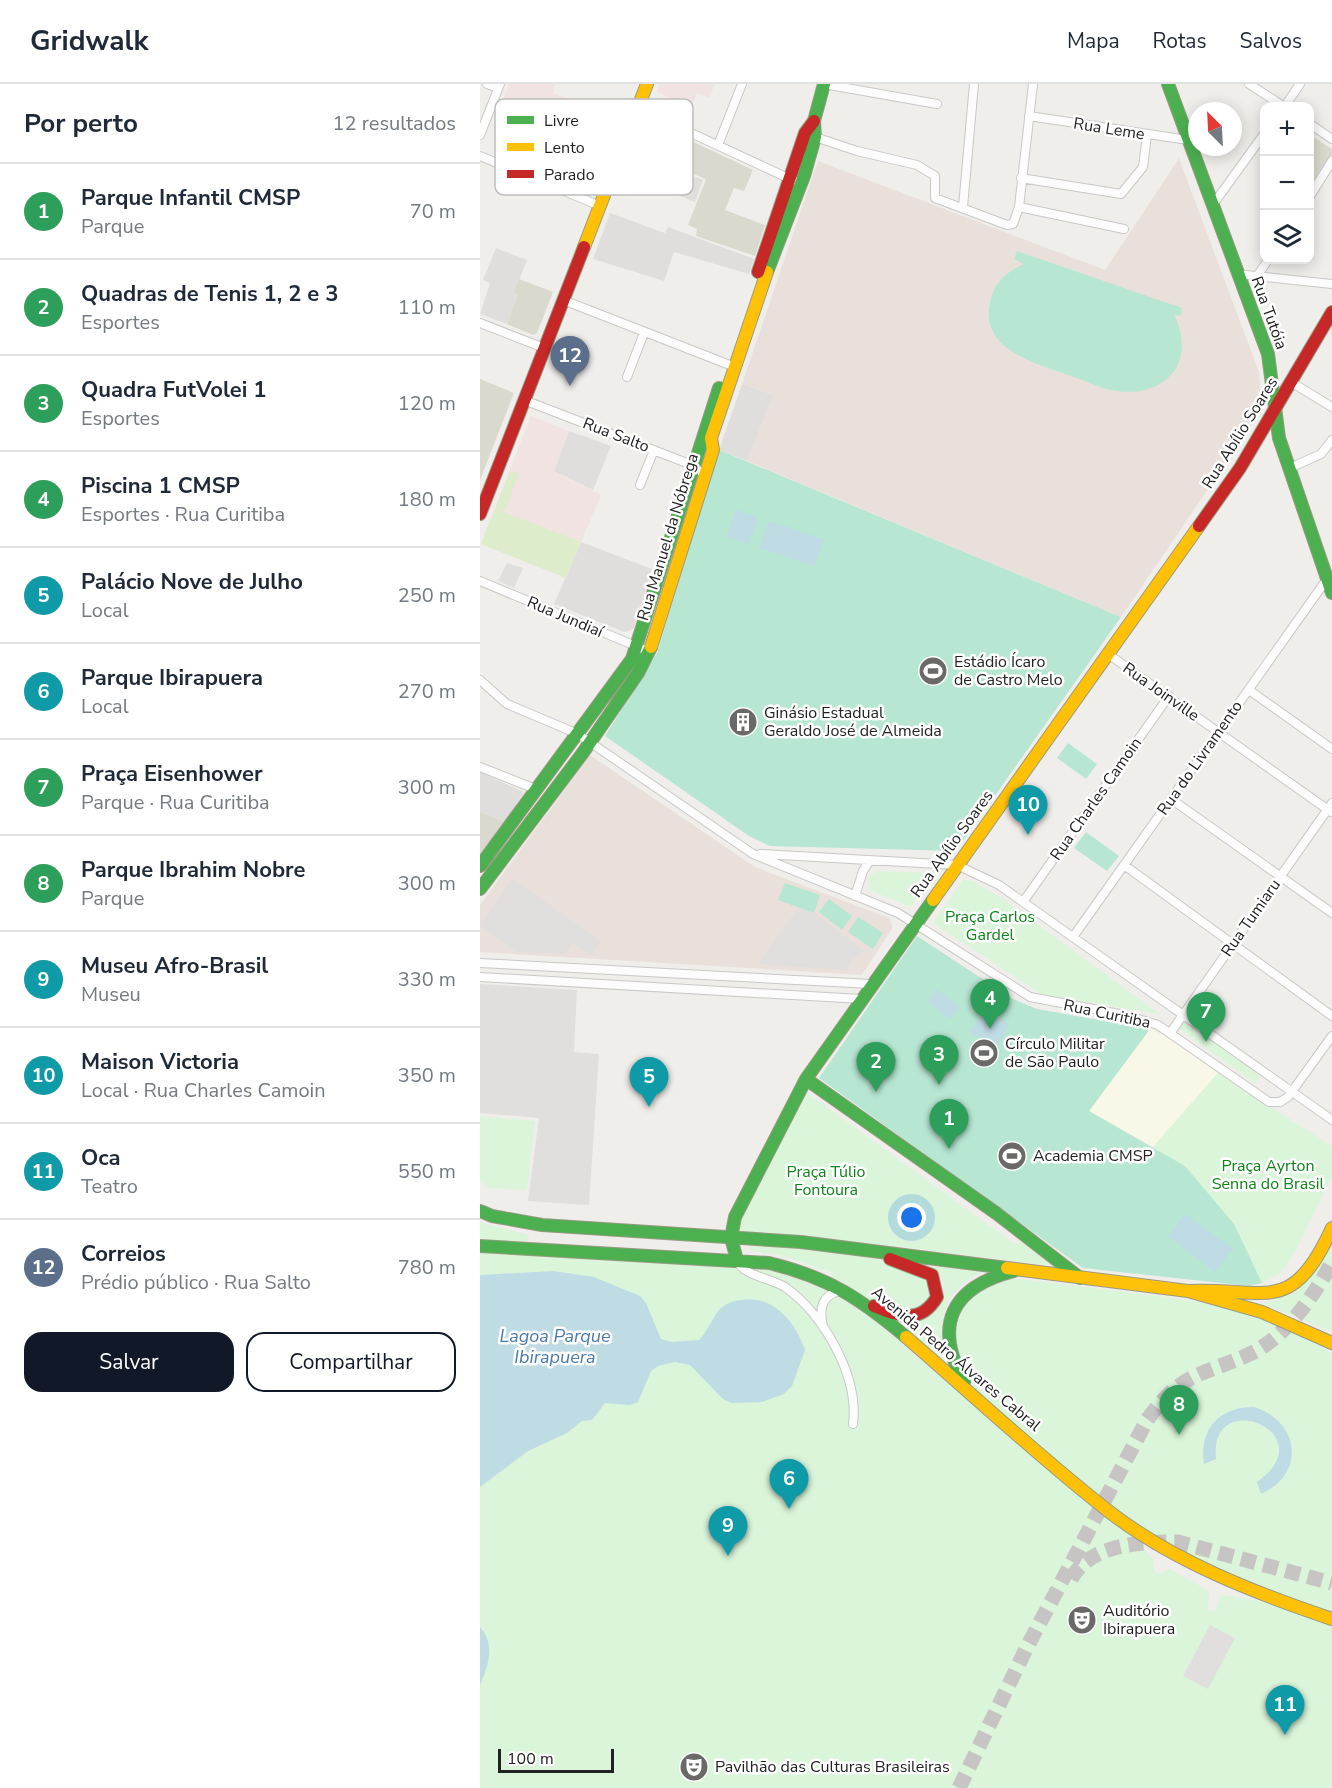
<!DOCTYPE html>
<html lang="pt">
<meta charset="utf-8">
<style>
:root{--surface:#fff;--page:#f6f6f7;--text:#1f2937;--muted:#747a83;--line:#e0e1e3;--accent:#111827}
body{margin:0;font-family:"Nunito Sans",sans-serif;background:var(--page);color:var(--text)}
.controls{position:absolute;right:18px;top:18px;display:grid;overflow:hidden;border-radius:12px;box-shadow:0 3px 15px #0003}
.controls button{width:54px;height:54px;display:grid;place-items:center;padding:0;border:0;border-bottom:2px solid var(--line);background:var(--surface);color:var(--text);font:30px sans-serif}
.compass{position:absolute;left:708px;top:18px;width:54px;height:54px;border-radius:50%;background:var(--surface);box-shadow:0 3px 15px #0003;rotate:336deg}
.scale{position:absolute;left:18px;bottom:15px;width:116px;box-sizing:border-box;padding-left:6px;border:3px solid #222;border-top:0;font-size:16px;line-height:21px;white-space:nowrap;color:#222;-webkit-text-stroke:4px #fff;paint-order:stroke}
.you{position:absolute;left:432px;top:1134px;width:21px;height:21px;margin:-15px;border:4px solid #fff;border-radius:50%;background:#1a73e8;box-shadow:0 0 0 9px #1a73e833}
.badge{display:grid;place-items:center;width:39px;height:39px;border-radius:50%;background:var(--accent);color:#fff;font-size:20px;font-weight:700}
.pin{position:absolute;translate:-50% -50px;filter:drop-shadow(0 2px 3px #0008)}
.pin::after{content:'';position:absolute;top:32px;width:21px;height:18px;background:inherit;clip-path:polygon(0 0,100% 0,50% 100%)}
.list{margin:0;padding:0;list-style:none}
h2{display:flex;justify-content:space-between;align-items:center;height:78px;margin:0;padding:0 24px;font-size:26px}
h2 small{font-size:20px;font-weight:400;color:var(--muted)}
.list li{display:grid;grid-template-columns:39px 1fr auto;gap:18px;align-items:center;box-sizing:border-box;height:96px;padding:0 24px;border-top:2px solid var(--line)}
.list b{display:block;font-size:22px;white-space:nowrap}
.list p{margin:0;font-size:20px;white-space:nowrap;color:var(--muted)}
.list em{font-size:20px;font-style:normal;color:var(--muted)}
.actions{display:flex;gap:12px;padding:18px 24px}
.actions a{flex:1;padding:14px 0;border:2px solid var(--accent);border-radius:18px;text-align:center;font-size:21px;color:var(--accent)}
.actions .main{background:var(--accent);color:#fff}
.icon{flex:none;width:33px;height:33px;fill:none;stroke:currentColor;stroke-width:2;stroke-linecap:round;stroke-linejoin:round}
.map{position:relative;flex:none;width:852px;height:1704px;overflow:hidden}
header{display:flex;align-items:center;gap:36px;box-sizing:border-box;height:84px;padding:0 30px;background:var(--surface);border-bottom:2px solid var(--line)}
header strong{font-size:28px}
nav{display:flex;gap:33px;margin-inline-start:auto;font-size:21px}
main{display:flex}
aside{flex:1;background:var(--surface)}
.map>svg:first-child{display:block}
</style>
<header>
<strong>Gridwalk</strong>
<nav><a>Mapa</a><a>Rotas</a><a>Salvos</a></nav>
</header>
<main>
<aside>
<h2>Por perto<small>12 resultados</small></h2>
<ul class="list">
<li><span class="badge" style="background:#2e9e5b">1</span><div><b>Parque Infantil CMSP</b><p>Parque</p></div><em>70 m</em></li>
<li><span class="badge" style="background:#2e9e5b">2</span><div><b>Quadras de Tenis 1, 2 e 3</b><p>Esportes</p></div><em>110 m</em></li>
<li><span class="badge" style="background:#2e9e5b">3</span><div><b>Quadra FutVolei 1</b><p>Esportes</p></div><em>120 m</em></li>
<li><span class="badge" style="background:#2e9e5b">4</span><div><b>Piscina 1 CMSP</b><p>Esportes · Rua Curitiba</p></div><em>180 m</em></li>
<li><span class="badge" style="background:#0f9aa8">5</span><div><b>Palácio Nove de Julho</b><p>Local</p></div><em>250 m</em></li>
<li><span class="badge" style="background:#0f9aa8">6</span><div><b>Parque Ibirapuera</b><p>Local</p></div><em>270 m</em></li>
<li><span class="badge" style="background:#2e9e5b">7</span><div><b>Praça Eisenhower</b><p>Parque · Rua Curitiba</p></div><em>300 m</em></li>
<li><span class="badge" style="background:#2e9e5b">8</span><div><b>Parque Ibrahim Nobre</b><p>Parque</p></div><em>300 m</em></li>
<li><span class="badge" style="background:#0f9aa8">9</span><div><b>Museu Afro-Brasil</b><p>Museu</p></div><em>330 m</em></li>
<li><span class="badge" style="background:#0f9aa8">10</span><div><b>Maison Victoria</b><p>Local · Rua Charles Camoin</p></div><em>350 m</em></li>
<li><span class="badge" style="background:#0f9aa8">11</span><div><b>Oca</b><p>Teatro</p></div><em>550 m</em></li>
<li><span class="badge" style="background:#5c6f8a">12</span><div><b>Correios</b><p>Prédio público · Rua Salto</p></div><em>780 m</em></li>
</ul>
<div class="actions"><a class="main">Salvar</a><a>Compartilhar</a></div>
</aside>
<div class="map">
<svg width="852" height="1704" viewBox="0 0 852 1704">
<rect width="100%" height="100%" fill="#f0eeeb"/>
<path fill="#dfdedc" d="M157,60L200,78L197,85L223,96L215,118L145,91Z
M130,129L185,149L188,143L274,175L269,190L194,168L184,197L113,175Z
M16,164L47,176L34,209L38,211L27,240L0,230L10,199L3,196Z
M262,300L294,311L267,377L239,366Z
M89,347L131,362L113,406L74,387Z
M101,458L172,485L154,544L148,547L144,548L74,520Z
M0,688L44,708L25,738L0,728Z"/>
<path fill="#f1e3e1" d="M29,0H76L73,9L140,35L112,108L47,82L61,45L18,29Z
M180,0H235L229,14L217,9L211,24L177,8Z
M51,332L89,347L74,387L121,411L86,494L1,460Z"/>
<path fill="#f8f7e8" d="M670,945L686,952L738,989L673,1063L609,1027Z"/>
<path fill="#eae0db" d="M699,74L779,288L781,318L771,342L641,533L267,377L293,311L262,300L338,77L625,186Z
M110,671L275,783L409,834L413,843L382,891L0,868V821Z"/>
<path fill="#d9d9cd" d="M192,48L273,86L264,107L254,104L245,126L285,141L275,172L216,152L217,145L208,141L226,95L201,85L202,77L183,69Z
M830,51L852,65V70L830,104Z
M39,195L73,208L57,249L53,251L27,240L38,211L34,209Z
M0,295L34,309L0,396Z
M0,728L25,738L0,771Z"/>
<path fill="#ddeccb" d="M30,387L39,390L24,428L101,458L86,494L1,460Z"/>
<path fill="#daf5da" d="M397,787L453,789L455,791L430,823L390,806L388,793Z
M483,796L493,797L523,815L680,930L561,910L453,839Z
M700,938H704L781,990L775,999L701,946L698,942Z
M738,989L852,1062V1093L814,1170L801,1189L782,1199L754,1140L705,1082L673,1063Z
M323,1006L535,1160L541,1158L574,1178L573,1182L407,1161L255,1152L300,1049Z
M0,1032L55,1037L47,1106L10,1104L0,1097Z
M0,1138L49,1151L48,1158L0,1156Z
M268,1159C329,1165 393,1166 449,1194L454,1212L442,1228L417,1227L350,1197L353,1189L300,1171L271,1167Z
M852,1161V1248L782,1219C824,1210 829,1193 852,1161Z
M0,1167L279,1184C315,1192 349,1203 379,1223L597,1409L639,1440L674,1476V1487L679,1490L690,1485L729,1507L728,1526L736,1528L741,1511C779,1513 816,1530 852,1541V1704H0Z
M447,1179L505,1187C461,1206 459,1235 465,1278L415,1235L457,1225C469,1205 466,1192 447,1179Z
M527,1194C562,1197 596,1202 631,1206C705,1215 790,1224 852,1270V1533L697,1467L633,1424L497,1308C476,1282 462,1244 487,1216C491,1212 495,1206 500,1203C508,1199 518,1197 527,1194Z"/>
<path fill="#b7e6d2" d="M537,167L702,224L701,232L694,231C717,276 687,314 637,307C620,305 602,295 585,290C554,279 500,265 510,219C514,198 525,189 544,180L534,175Z
M239,366L641,533L476,767L290,762L269,752L125,652L177,569Z
M588,659L617,680L606,695L577,674Z
M606,748L639,772L627,787L594,764Z
M305,799L340,811L334,829L298,816Z
M349,815L372,832L362,846L339,828Z
M378,833L403,849L393,865L368,848Z
M437,852L533,915L557,925L670,945L609,1027L705,1082L754,1140L782,1199L769,1202L603,1184L339,994Z"/>
<path fill="#e0dfde" d="M27,479L43,484L34,504L18,497Z
M32,794L121,857L111,871L93,859L85,870L36,868L0,841Z
M318,824L337,831L385,867L372,876L367,886L278,880Z
M0,900L97,906L94,968L119,970L109,1121L48,1117L59,1034L0,1029Z
M730,1541L755,1554L728,1605L703,1592Z"/>
<path fill="#bfdbe3" d="M256,426L278,433L269,460L246,453Z
M289,437L344,455L335,482L279,464Z
M457,905L480,923L470,935L448,918Z
M506,924L530,941L516,962L502,952L500,955L490,948Z
M705,1130L753,1165L735,1188L688,1152Z
M73,1187L114,1193L160,1212L166,1219L181,1255L192,1258L219,1256C228,1247 232,1234 240,1225C246,1219 253,1217 261,1216C293,1210 316,1239 325,1266L312,1302L304,1310L282,1318L252,1319L243,1315L210,1281L195,1278L178,1282L171,1287L158,1318L150,1321L125,1319L112,1336L102,1337L87,1349L48,1367L0,1403V1191Z
M774,1323C819,1337 827,1389 781,1410L777,1398C847,1349 728,1300 736,1375L724,1380C719,1345 739,1323 774,1323Z
M0,1543C16,1561 8,1582 0,1601Z"/>
<g fill="none" stroke-linecap="round" stroke-linejoin="round">
<path stroke="#c7c5c3" stroke-width="15" stroke-dasharray="15 8" stroke-linecap="butt" d="M591,1495C611,1459 662,1458 698,1458L852,1499
M479,1704L546,1565L667,1336C704,1285 724,1292 774,1268C807,1251 835,1210 852,1178"/>
<g stroke="#c9c8c7" stroke-width="10">
<path id="street" d="M7,0L18,4
M344,0L457,20
M769,0L803,22
M805,22L820,0
M157,24L321,100
M549,32L708,56
M830,40L852,55
M0,51L20,0
M335,53L377,67L437,81L455,92V114L527,141L533,140L539,123L553,0
M238,61L262,0
M0,72L120,122
M541,94L641,110L663,83L667,51
M830,112L852,77
M732,122L784,50
M483,123L494,0
M539,123L644,145
M757,190L852,200
M777,192L788,176
M83,216L255,283
M0,239L64,264
M147,293L164,249
M811,298L852,323
M44,316L212,381L225,391
M810,384L841,370L852,356
M160,401L174,366
M0,497L170,568
M628,570L851,728
M0,596L27,620L98,650L273,770L418,829L550,913L645,931L678,941L789,1018H800L808,1013L852,952
M769,606L852,665
M0,683L58,706
M691,715L852,829
M280,770L477,781L519,801L852,1036
M644,781L852,932
M375,812L383,787L390,776
M543,818L689,612
M593,853L847,495
M0,879L391,900
M0,893L381,915
M691,948L852,719
M257,1177C264,1192 291,1194 305,1203C344,1231 379,1292 373,1340
M343,1243C339,1224 341,1211 362,1206"/>
</g>
<g stroke="#999a82" stroke-width="14">
<path id="fast" d="M688,0L788,270L799,354L852,509
M287,188L324,92L335,53L334,37L344,0
M0,782L152,575L239,304
M0,805L102,670L158,589L171,563
M326,995L516,1129L600,1194
M0,1127L12,1132L62,1141L321,1158L527,1184
M0,1162L289,1179C348,1193 381,1215 426,1253
M257,1176L251,1154L255,1133L326,995L453,816
M484,1298C453,1241 471,1203 534,1187"/>
</g>
<g stroke="#999a82" stroke-width="14">
<path id="slow" d="M104,163L167,0
M171,563L233,366L231,354L287,188
M453,816L719,442
M527,1184L708,1207L782,1228L852,1259
M708,1207C786,1203 811,1234 852,1144
M426,1253C493,1311 558,1372 627,1426C692,1477 775,1509 852,1535"/>
</g>
<g stroke="#999a82" stroke-width="14">
<path id="jam" d="M278,188L325,49L334,37
M0,430L104,163
M719,442L760,384L852,228
M394,1222C420,1232 440,1241 457,1213L452,1191L410,1175"/>
</g>
<use href="#street" stroke="#fdfcfc" stroke-width="8"/>
<use href="#fast" stroke="#4caf50" stroke-width="12"/>
<use href="#slow" stroke="#ffc107" stroke-width="12"/>
<use href="#jam" stroke="#c62828" stroke-width="12"/>
</g>
<defs>
<g id="stadium-disc" transform="scale(1.5)"><circle r="9.5" fill="#6a6968" stroke="#fff"/><path d="M0-5a6.5 5 0 1 0 0 10a6.5 5 0 1 0 0-10ZM-3.5-1.8h7v3.6h-7Z" fill="#fff"/></g>
<g id="building-disc" transform="scale(1.5)"><circle r="9.5" fill="#6a6968" stroke="#fff"/><path d="M-4-6H4V6H1V3H-1V6H-4ZM-2.5-4.3h1.7v1.8h-1.7ZM.8-4.3h1.7v1.8H.8ZM-2.5-1h1.7V.8h-1.7ZM.8-1h1.7V.8H.8Z" fill="#fff"/></g>
<g id="theatre-disc" transform="scale(1.5)"><circle r="9.5" fill="#6a6968" stroke="#fff"/><path d="M-5-5.5Q0-4 5-5.5V0Q5 5 0 6Q-5 5-5 0ZM-3.3-2.5H-1v1.5H-3.3ZM1-2.5H3.3v1.5H1ZM-2.8 1Q0 5.5 2.8 1Z" fill="#fff"/></g>
</defs>
<g fill-rule="evenodd">
<use href="#stadium-disc" x="453" y="587"/>
<use href="#building-disc" x="263" y="638"/>
<use href="#stadium-disc" x="504" y="969"/>
<use href="#stadium-disc" x="532" y="1072"/>
<use href="#theatre-disc" x="602" y="1536"/>
<use href="#theatre-disc" x="214" y="1683"/>
</g>
<g text-anchor="middle" dominant-baseline="central" stroke-width="5" stroke-linejoin="round" paint-order="stroke">
<g font-size="16" fill="#222" stroke="#fff">
<text transform="translate(629 45) rotate(9)">Rua Leme</text>
<text transform="translate(789 229) rotate(70)">Rua Tutóia</text>
<text transform="translate(760 349) rotate(-58)">Rua Abílio Soares</text>
<text transform="translate(136 351) rotate(21)">Rua Salto</text>
<text transform="translate(188 453) rotate(-73)">Rua Manuel da Nóbrega</text>
<text transform="translate(85 533) rotate(23)">Rua Jundiaí</text>
<text transform="translate(681 608) rotate(35)">Rua Joinville</text>
<text transform="translate(720 674) rotate(-55)">Rua do Livramento</text>
<text transform="translate(616 715) rotate(-55)">Rua Charles Camoin</text>
<text transform="translate(472 760) rotate(-54)">Rua Abílio Soares</text>
<text transform="translate(771 834) rotate(-55)">Rua Tumiaru</text>
<text transform="translate(627 930) rotate(12)">Rua Curitiba</text>
<text transform="translate(476 1275) rotate(40)">Avenida Pedro Álvares Cabral</text>
</g>
<g font-size="16" fill="#222" stroke="#fff" text-anchor="start">
<text x="474" y="578">Estádio Ícaro<tspan x="474" dy="18">de Castro Melo</tspan></text>
<text x="284" y="629">Ginásio Estadual<tspan x="284" dy="18">Geraldo José de Almeida</tspan></text>
<text x="525" y="960">Círculo Militar<tspan x="525" dy="18">de São Paulo</tspan></text>
<text x="553" y="1072">Academia CMSP</text>
<text x="623" y="1527">Auditório<tspan x="623" dy="18">Ibirapuera</tspan></text>
<text x="235" y="1683">Pavilhão das Culturas Brasileiras</text>
</g>
<g font-size="16" fill="#0c8416" stroke="#fff">
<text x="510" y="833">Praça Carlos<tspan x="510" dy="18">Gardel</tspan></text>
<text x="788" y="1082">Praça Ayrton<tspan x="788" dy="18">Senna do Brasil</tspan></text>
<text x="346" y="1088">Praça Túlio<tspan x="346" dy="18">Fontoura</tspan></text>
</g>
<g font-size="18" font-style="italic" fill="#4a7aab" stroke="#fff">
<text x="75" y="1252">Lagoa Parque<tspan x="75" dy="21">Ibirapuera</tspan></text>
</g>
</g>
<rect x="15" y="15" width="198" height="96" rx="9" fill="#fff" stroke="#bdbdbd" stroke-width="1.5"/>
<rect x="27" y="32" width="27" height="8" fill="#4caf50"/>
<rect x="27" y="59" width="27" height="8" fill="#ffc107"/>
<rect x="27" y="86" width="27" height="8" fill="#c62828"/>
<g font-size="16" fill="#222">
<text x="64" y="42">Livre</text>
<text x="64" y="69">Lento</text>
<text x="64" y="96">Parado</text>
</g>
</svg>
<div class="controls">
<button>+</button>
<button>−</button>
<button><svg class="icon" aria-label="layers" viewBox="0 0 24 24"><path d="M12 4l9 5-9 5-9-5zM3 14l9 5 9-5"/></svg></button>
</div>
<svg class="compass" viewBox="-18 -18 36 36"><path d="M0-13l5 13h-10z" fill="#e53935"/><path d="M0 13l5-13h-10z" fill="#747a83"/></svg>
<div class="scale">100 m</div>
<div class="you"></div>
<div class="pin badge" style="left:469px;top:1065px;background:#2e9e5b">1</div>
<div class="pin badge" style="left:396px;top:1008px;background:#2e9e5b">2</div>
<div class="pin badge" style="left:459px;top:1001px;background:#2e9e5b">3</div>
<div class="pin badge" style="left:510px;top:945px;background:#2e9e5b">4</div>
<div class="pin badge" style="left:169px;top:1023px;background:#0f9aa8">5</div>
<div class="pin badge" style="left:309px;top:1425px;background:#0f9aa8">6</div>
<div class="pin badge" style="left:726px;top:958px;background:#2e9e5b">7</div>
<div class="pin badge" style="left:699px;top:1351px;background:#2e9e5b">8</div>
<div class="pin badge" style="left:248px;top:1472px;background:#0f9aa8">9</div>
<div class="pin badge" style="left:548px;top:751px;background:#0f9aa8">10</div>
<div class="pin badge" style="left:805px;top:1651px;background:#0f9aa8">11</div>
<div class="pin badge" style="left:90px;top:302px;background:#5c6f8a">12</div>
</div>
</main>
